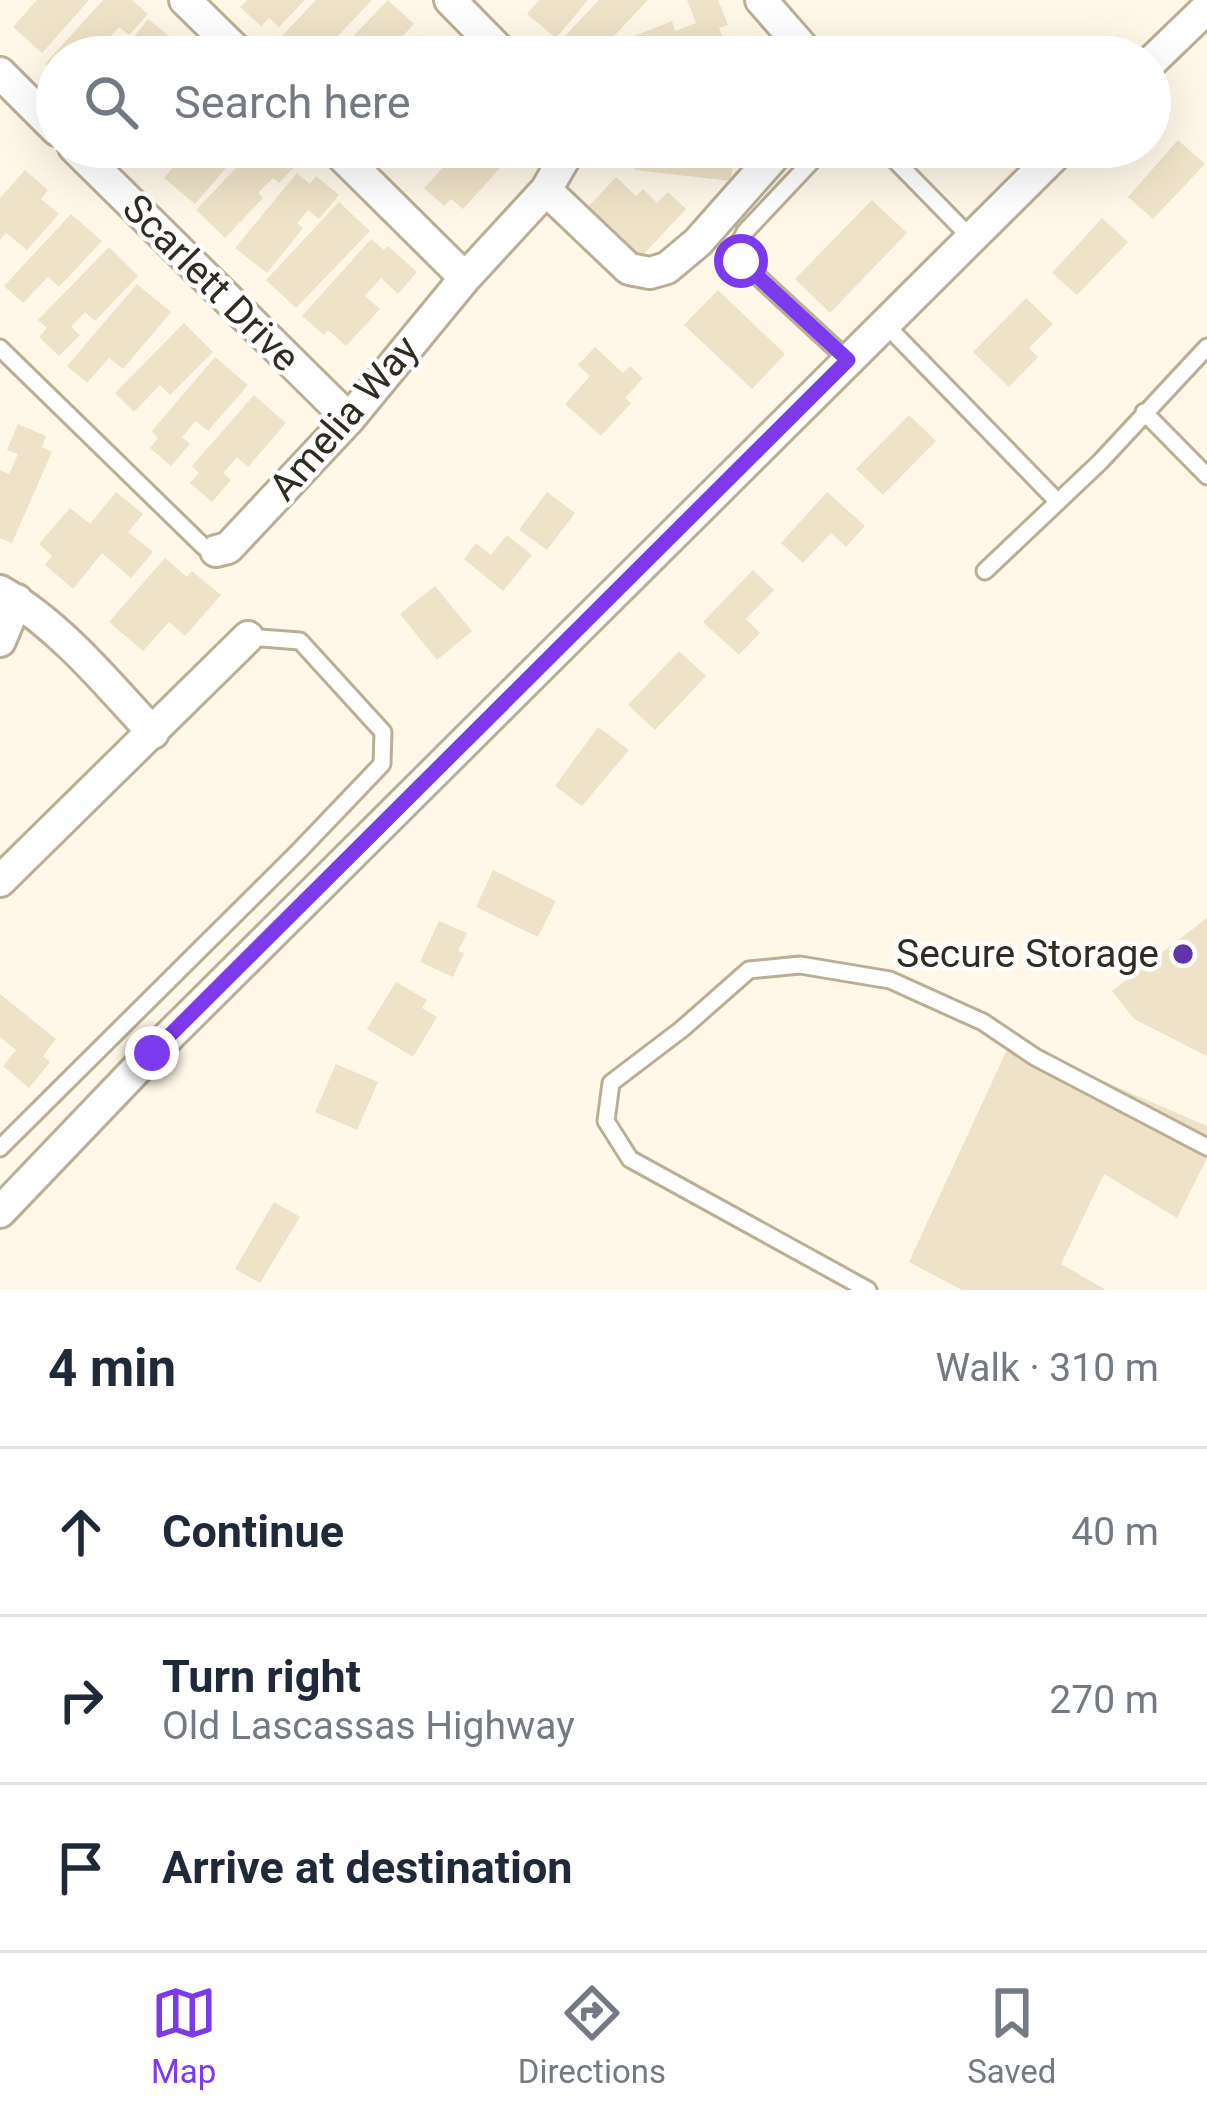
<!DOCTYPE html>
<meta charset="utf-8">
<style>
:root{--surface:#fff;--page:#f6f6f7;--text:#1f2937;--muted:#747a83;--line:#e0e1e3;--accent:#7c3aed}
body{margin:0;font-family:Roboto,sans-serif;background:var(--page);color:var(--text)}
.stop{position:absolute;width:36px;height:36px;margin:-27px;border:9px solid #7c3aed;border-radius:50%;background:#fff}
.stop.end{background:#7c3aed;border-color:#fff;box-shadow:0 3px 12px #0008}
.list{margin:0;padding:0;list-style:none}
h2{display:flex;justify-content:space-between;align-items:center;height:156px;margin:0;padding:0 48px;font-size:51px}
h2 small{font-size:39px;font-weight:400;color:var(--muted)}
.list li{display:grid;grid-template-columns:78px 1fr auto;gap:36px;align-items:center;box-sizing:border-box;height:168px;padding:0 48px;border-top:3px solid var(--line)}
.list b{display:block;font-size:45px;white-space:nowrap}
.list p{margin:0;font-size:39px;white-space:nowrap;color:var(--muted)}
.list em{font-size:39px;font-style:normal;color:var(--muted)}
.icon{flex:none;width:66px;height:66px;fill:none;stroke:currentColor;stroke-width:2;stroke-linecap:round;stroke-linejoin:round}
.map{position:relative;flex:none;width:1207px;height:1290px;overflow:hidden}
.search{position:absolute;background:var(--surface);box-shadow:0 12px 48px #0002;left:36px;right:36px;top:36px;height:132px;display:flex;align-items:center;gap:30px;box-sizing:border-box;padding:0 42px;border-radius:66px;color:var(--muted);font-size:45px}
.sheet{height:660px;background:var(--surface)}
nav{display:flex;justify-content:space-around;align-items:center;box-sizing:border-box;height:168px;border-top:3px solid var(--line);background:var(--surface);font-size:33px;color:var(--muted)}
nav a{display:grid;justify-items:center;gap:6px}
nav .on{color:var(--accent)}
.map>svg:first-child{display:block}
</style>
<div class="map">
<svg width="1207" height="1290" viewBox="0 0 1207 1290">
<rect width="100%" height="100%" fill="#fff7e8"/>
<path fill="#eee2c8" d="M37,0H89L42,53L13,27Z
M103,0H132L148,14L129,35L119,27L104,43L112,50L106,57H57V74L45,64Z
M247,0H305L279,27L269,18L261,26L240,7Z
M316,0H372L318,57H296L278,40Z
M388,0L414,24L383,57H333Z
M539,0H588L556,38L527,14Z
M599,0H648L594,57H589L565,36Z
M687,0H718L728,25L719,28L725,44L692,57H622L617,43L672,21L675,31L696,23Z
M148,19L183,47L176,57H118Z
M418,35L442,57H397Z
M1178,140L1205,164L1153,219L1128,197Z
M190,147H231L224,156L231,162L195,204L164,178Z
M256,147L271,151L284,147L299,162L279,183L273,178L258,193L263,198L225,238L196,210Z
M383,147H438L420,166L410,157L402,165Z
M462,147H519L463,209L451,199L444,206L424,188Z
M638,147H734L731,181L635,170Z
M940,147H982L962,168Z
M25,170L48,190L41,199L59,214L27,250L6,233L0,240V198Z
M297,173L310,184L316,176L339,195L319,219L308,210L297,223L303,228L267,273L235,248Z
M616,177L636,196L643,189L657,203L668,192L686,209L641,257L588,207Z
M872,200L907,233L830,313L795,279Z
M339,202L370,231L296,308L266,280Z
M71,214L102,241L59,287L48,277L23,303L4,286Z
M1102,218L1128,242L1077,295L1052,273Z
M371,239L384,250L388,246L417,272L398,294L381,278L365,296L380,309L346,346L328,330L324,335L302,316Z
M109,247L138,276L95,321L85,312L71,327L80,335L59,356L39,337L47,328L38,320Z
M137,284L171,312L123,369L109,358L87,383L67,366Z
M718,290L785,354L752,389L684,325Z
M1026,298L1053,324L1029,348L1038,357L1009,387L973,352Z
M184,323L213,352L170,395L160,385L134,412L115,393Z
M595,347L623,373L630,366L643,378L625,398L631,403L601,436L565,404L590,376L578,365Z
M215,357L248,385L208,431L196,421L182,437L190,444L171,466L150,448L158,438L152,431Z
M254,395L286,423L248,467L237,457L223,473L231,480L212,502L190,483L199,473L192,466Z
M909,415L936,441L883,495L856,469Z
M18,424L46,436L42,447L52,452L12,543L0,538V470L9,474L18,454L7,450Z
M116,492L143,514L128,532L153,552L131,578L102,553L73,589L45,565L52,556L39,544L70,508L90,524Z
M547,492L575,513L547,550L519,530Z
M827,492L865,526L846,547L831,533L803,563L781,543Z
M507,535L532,555L503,591L464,559L476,543L491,555Z
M165,558L187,577L192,571L221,595L185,636L169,622L143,651L109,622Z
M753,570L774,590L746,619L760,633L739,655L703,622Z
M435,586L472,631L437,660L400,614Z
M679,651L706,676L655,730L628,705Z
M598,727L629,750L582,806L555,786Z
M493,870L556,901L538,937L476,907Z
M1207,918V1056L1134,1019L1112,991Z
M439,921L467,933L458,951L464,953L453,977L420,962Z
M396,982L427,1000L422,1008L437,1017L413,1057L367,1029Z
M0,994L56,1039L43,1056L50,1062L29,1088L3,1066L16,1050L0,1037Z
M1011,1041L1207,1126V1158L1177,1218L1104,1174L1061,1264L1106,1290H962L909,1262Z
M336,1064L378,1082L357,1130L315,1112Z
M274,1202L300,1217L260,1283L235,1269Z"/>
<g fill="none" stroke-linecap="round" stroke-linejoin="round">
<g stroke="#baae95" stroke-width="21">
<path id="service" d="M825,147L745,232L737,247L741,261L848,360
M882,147L971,238
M885,324L1058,502
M0,348L204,547L216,551
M1144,412L1207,476
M985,571L1100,462L1207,347
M0,1148L299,851L382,764L383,732L300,641L248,637
M868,1290L630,1159L606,1121L611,1083L682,1029L749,970L800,965L890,980L983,1022L1035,1057L1207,1147"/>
</g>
<g stroke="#baae95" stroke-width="36">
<path id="minor" d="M185,0L243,57
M450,0L506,57
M761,0L811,57
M1150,63L1207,8
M0,73L57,130
M74,147L349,419
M333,147L465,278
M546,190L629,269L650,273L667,268L698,242L782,147
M216,551L228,548L349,419L465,278L546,190L571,147
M0,591C59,624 108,684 153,733
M0,641L17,600
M0,881L248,637
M0,1212L152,1053L1063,147"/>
</g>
<use href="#service" stroke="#fff" stroke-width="15"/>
<use href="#minor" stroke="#fff" stroke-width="30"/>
</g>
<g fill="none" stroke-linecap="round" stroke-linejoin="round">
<path stroke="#7c3aed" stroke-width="15" d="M152,1053L848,360L741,261"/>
</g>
<circle fill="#6234ac" stroke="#fff" stroke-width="4.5" cx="1183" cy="954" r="12"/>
<g text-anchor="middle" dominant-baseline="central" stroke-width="9" stroke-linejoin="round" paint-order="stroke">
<g font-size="39" fill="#312c22" stroke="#fff">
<text transform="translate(211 283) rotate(45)">Scarlett Drive</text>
<text transform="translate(344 418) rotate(-49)">Amelia Way</text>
</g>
<g font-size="39" fill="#312c22" stroke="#fff" text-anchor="end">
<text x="1159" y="954">Secure Storage</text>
</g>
</g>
</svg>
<div class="stop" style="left:741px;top:261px"></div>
<div class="stop end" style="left:152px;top:1053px"></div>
<div class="search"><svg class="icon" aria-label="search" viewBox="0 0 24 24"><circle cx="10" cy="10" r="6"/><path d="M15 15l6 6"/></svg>Search here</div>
</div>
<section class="sheet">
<h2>4 min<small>Walk · 310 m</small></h2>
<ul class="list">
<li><svg class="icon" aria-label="ahead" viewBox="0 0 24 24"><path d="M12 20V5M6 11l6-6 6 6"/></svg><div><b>Continue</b></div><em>40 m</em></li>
<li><svg class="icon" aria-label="right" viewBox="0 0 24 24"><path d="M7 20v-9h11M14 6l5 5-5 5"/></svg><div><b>Turn right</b><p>Old Lascassas Highway</p></div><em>270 m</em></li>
<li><svg class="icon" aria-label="arrive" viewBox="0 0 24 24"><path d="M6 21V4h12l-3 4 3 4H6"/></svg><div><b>Arrive at destination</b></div></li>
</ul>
</section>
<nav>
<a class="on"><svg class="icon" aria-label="map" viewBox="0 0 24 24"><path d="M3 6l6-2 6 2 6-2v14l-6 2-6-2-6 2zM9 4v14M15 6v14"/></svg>Map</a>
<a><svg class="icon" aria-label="directions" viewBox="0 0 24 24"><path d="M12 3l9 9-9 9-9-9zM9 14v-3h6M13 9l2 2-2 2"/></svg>Directions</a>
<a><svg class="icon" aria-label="saved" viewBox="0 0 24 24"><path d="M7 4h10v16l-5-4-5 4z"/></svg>Saved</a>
</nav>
